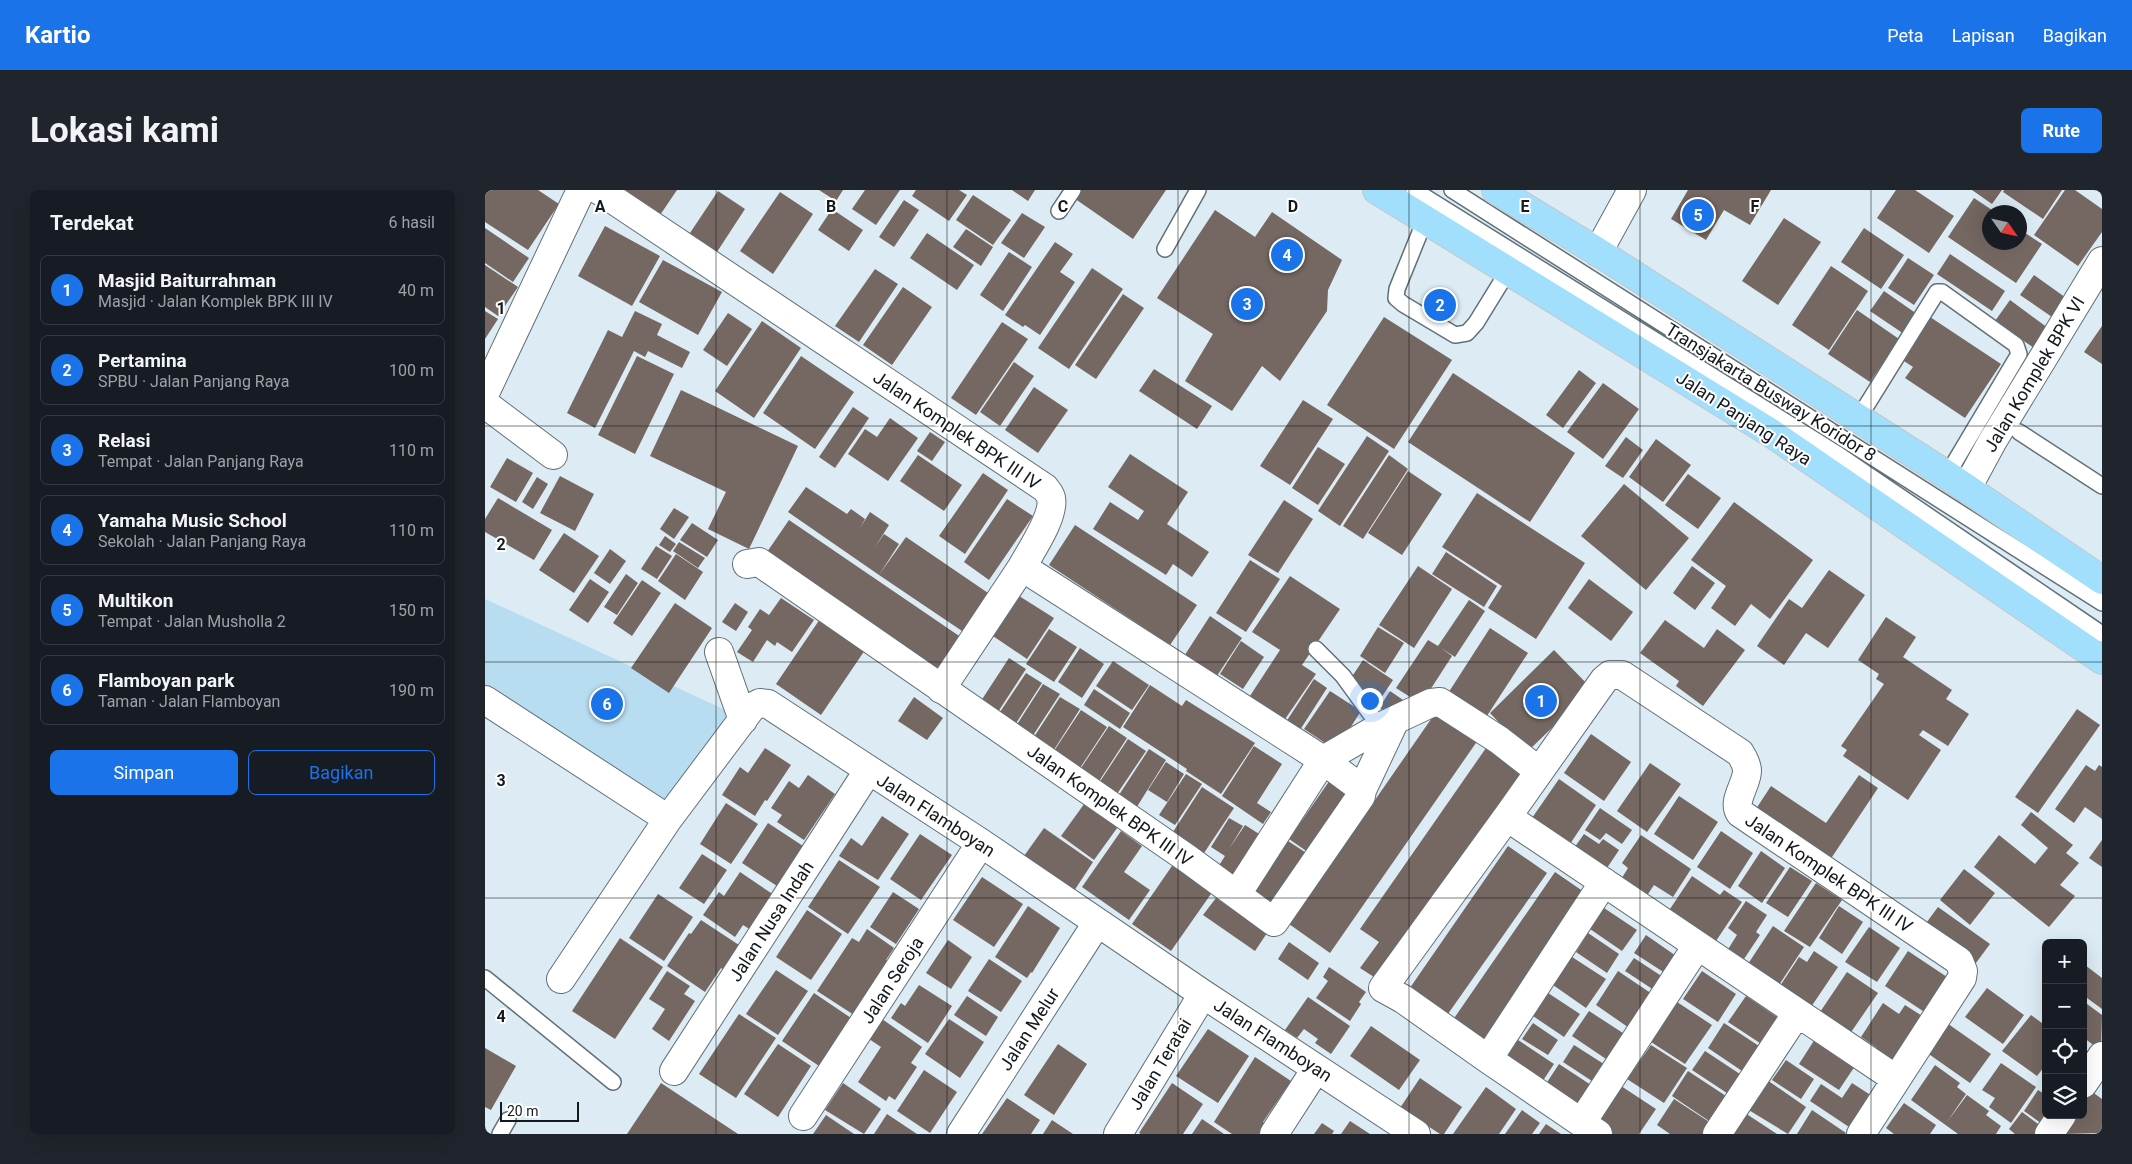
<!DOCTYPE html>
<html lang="id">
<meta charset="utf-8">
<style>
:root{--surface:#171b24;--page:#20242c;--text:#f1f3f6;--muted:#9ea1a6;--line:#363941;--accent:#1a73e8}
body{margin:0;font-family:Roboto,sans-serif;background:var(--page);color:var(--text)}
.controls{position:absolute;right:15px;bottom:15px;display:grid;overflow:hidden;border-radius:8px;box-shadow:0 5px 20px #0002}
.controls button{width:45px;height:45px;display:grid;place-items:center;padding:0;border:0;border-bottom:1px solid var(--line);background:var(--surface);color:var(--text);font:25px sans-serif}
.compass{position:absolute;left:1497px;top:15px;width:45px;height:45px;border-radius:50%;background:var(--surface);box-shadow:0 5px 20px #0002;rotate:124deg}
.scale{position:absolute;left:15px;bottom:12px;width:79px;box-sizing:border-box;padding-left:5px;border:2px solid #13191c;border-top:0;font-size:14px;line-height:18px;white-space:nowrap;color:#13191c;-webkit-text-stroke:4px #fff;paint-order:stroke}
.you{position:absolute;left:884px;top:510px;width:18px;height:18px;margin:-12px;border:4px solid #fff;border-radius:50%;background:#1a73e8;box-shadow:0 0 0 8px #1a73e833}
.badge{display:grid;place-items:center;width:32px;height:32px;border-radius:50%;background:var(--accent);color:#fff;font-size:16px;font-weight:700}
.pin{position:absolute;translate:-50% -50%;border:2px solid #fff;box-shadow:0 1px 5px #0006}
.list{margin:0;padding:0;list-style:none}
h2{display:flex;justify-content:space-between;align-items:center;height:65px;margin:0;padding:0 20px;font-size:21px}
h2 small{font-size:16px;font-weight:400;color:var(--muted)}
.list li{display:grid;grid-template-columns:32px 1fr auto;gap:15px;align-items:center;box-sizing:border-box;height:70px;margin:0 10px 10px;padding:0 10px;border:1px solid var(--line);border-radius:8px}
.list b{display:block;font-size:19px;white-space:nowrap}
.list p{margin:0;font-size:16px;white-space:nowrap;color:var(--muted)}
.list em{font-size:16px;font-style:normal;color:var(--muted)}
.actions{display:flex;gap:10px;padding:15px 20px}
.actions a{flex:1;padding:11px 0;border:1px solid var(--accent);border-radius:8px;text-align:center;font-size:18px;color:var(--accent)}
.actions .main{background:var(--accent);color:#fff}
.icon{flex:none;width:28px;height:28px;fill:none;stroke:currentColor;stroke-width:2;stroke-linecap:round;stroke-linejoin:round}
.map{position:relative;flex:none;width:1617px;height:944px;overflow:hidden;border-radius:8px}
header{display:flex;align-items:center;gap:30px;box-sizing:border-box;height:70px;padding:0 25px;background:var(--accent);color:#fff}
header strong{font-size:24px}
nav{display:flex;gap:28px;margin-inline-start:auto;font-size:18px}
.intro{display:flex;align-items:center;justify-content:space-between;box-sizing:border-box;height:120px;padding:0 30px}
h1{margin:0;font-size:35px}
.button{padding:12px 22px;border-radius:8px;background:var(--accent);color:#fff;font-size:18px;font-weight:700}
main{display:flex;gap:30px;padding:0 30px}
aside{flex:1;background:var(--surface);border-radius:8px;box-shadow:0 5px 20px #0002}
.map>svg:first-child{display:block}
</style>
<header>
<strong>Kartio</strong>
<nav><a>Peta</a><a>Lapisan</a><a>Bagikan</a></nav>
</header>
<div class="intro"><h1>Lokasi kami</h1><a class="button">Rute</a></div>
<main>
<aside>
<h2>Terdekat<small>6 hasil</small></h2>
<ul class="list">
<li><span class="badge">1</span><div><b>Masjid Baiturrahman</b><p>Masjid · Jalan Komplek BPK III IV</p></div><em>40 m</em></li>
<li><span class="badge">2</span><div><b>Pertamina</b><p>SPBU · Jalan Panjang Raya</p></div><em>100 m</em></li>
<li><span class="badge">3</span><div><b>Relasi</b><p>Tempat · Jalan Panjang Raya</p></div><em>110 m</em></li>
<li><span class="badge">4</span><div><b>Yamaha Music School</b><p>Sekolah · Jalan Panjang Raya</p></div><em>110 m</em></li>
<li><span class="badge">5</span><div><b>Multikon</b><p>Tempat · Jalan Musholla 2</p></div><em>150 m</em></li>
<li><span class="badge">6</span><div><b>Flamboyan park</b><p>Taman · Jalan Flamboyan</p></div><em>190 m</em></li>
</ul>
<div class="actions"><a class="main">Simpan</a><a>Bagikan</a></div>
</aside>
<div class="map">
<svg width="1617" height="944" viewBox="0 0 1617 944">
<rect width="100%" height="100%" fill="#dcebf4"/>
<path fill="#b8ddf1" d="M0,409L249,524L180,613L0,504Z"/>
<path fill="#756761" d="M2,0H53L74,14L43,60L0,32V3Z
M136,0H192L171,31Z
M334,0H358L351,11Z
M380,0H415L391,35L367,19Z
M431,0H474L482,5L464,31L427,6Z
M527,0H550L543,11Z
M591,0H681L648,49L586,6Z
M1203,0H1286L1265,35L1239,20L1221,50L1186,29Z
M1411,0H1430L1469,26L1444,63L1392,28Z
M1487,0H1517L1507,14Z
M1519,0H1577L1558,29L1518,2Z
M1580,0H1590L1617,19V42L1593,76L1549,45Z
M233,1L260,19L230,65L203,46Z
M295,2L328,24L288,84L255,61Z
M488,5L526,30L508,55L471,30Z
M1489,8L1510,22H1504V52H1534V39L1557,54L1531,93L1463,47Z
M419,10L434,20L409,57L394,47Z
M347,19L378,40L364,61L333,40Z
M730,20L770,47L787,22L857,70L843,100L842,121L795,191L777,176L747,221L700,191L728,144L672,108Z
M537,23L560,37L539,68L516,53Z
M1299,28L1336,52L1293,115L1257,91Z
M120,36L175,66L147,116L93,86Z
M0,38L44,68L28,92L0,73Z
M1379,38L1419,65L1396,99L1356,72Z
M481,39L508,57L496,76L468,57Z
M442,43L489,75L472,100L425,68Z
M570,52L588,64L575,82L590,92L555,145L540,135L538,137L520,125Z
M524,62L547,77L518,121L495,105Z
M1465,64L1520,101L1507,121L1452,84Z
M1423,68L1449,85L1429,115L1403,98Z
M178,70L237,102L213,145L154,112Z
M0,75L33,97L13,126L0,117Z
M1346,76L1383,101L1344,160L1307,135Z
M607,78L638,99L584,179L553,158Z
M390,79L413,94L374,152L350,136Z
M1549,85L1584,110L1570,129L1535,105Z
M418,97L447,117L407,175L378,155Z
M1399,101L1432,124L1419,144L1385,121Z
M638,104L659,118L611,189L590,175Z
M1525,110L1563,138L1549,158L1510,131Z
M1372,120L1414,149L1385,192L1343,164Z
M0,121L13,129L0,149Z
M150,121L177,134L172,145L205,162L197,178L163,161L160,167L149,161L110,238L82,223L123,140L137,147Z
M243,123L267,139L242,176L218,160Z
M1442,125L1516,174L1480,228L1420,188L1428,177L1413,167Z
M899,127L967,170L909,259L842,215Z
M277,131L316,158L269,228L230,201Z
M517,132L543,149L491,225L466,208Z
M1617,136V174L1599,162Z
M152,166L189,184L150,264L113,245Z
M316,166L369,202L330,259L278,223Z
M529,172L549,186L515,236L495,222Z
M669,179L727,216L712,239L654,201Z
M1094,180L1111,193L1078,238L1061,225Z
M968,183L1090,263L1045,332L923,252Z
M1118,193L1154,219L1118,269L1082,242Z
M549,197L583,220L553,263L520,240Z
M196,200L313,256L264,359L223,339L241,302L165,266Z
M818,210L848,229L805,295L775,276Z
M368,217L384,228L350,278L334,267Z
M405,228L433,248L403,291L363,264L380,239L392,247Z
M445,242L460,252L447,271L432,261Z
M882,246L904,261L855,336L833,321Z
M1141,247L1158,260L1138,288L1120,276Z
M1171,249L1206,275L1178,312L1144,287Z
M833,257L860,274L833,315L807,298Z
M645,264L703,302L682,334L724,362L707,387L688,374L681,385L608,339L625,312L653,330L659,321L623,297Z
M433,265L477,295L459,321L415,291Z
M904,265L923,279L878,349L858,336Z
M22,268L48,283L31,312L5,297Z
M923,281L957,304L917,365L883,343Z
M498,283L523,300L480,364L454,346Z
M1203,284L1236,308L1213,339L1180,315Z
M75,286L109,304L90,341L55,323Z
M52,287L63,294L48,319L37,312Z
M1139,294L1204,348L1161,400L1096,346Z
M321,297L362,324L366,319L380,329L375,338L385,322L404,335L390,357L399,344L414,354L394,385L303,322Z
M992,303L1100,373L1051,449L1003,418L1017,396L957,357Z
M13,308L67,340L49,370L0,342V329Z
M522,309L548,326L504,390L479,372Z
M799,310L828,329L793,383L763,365Z
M1249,312L1328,370L1285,429L1266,414L1250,436L1226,418L1241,396L1206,370Z
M189,318L204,327L189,349L175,339Z
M304,330L483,452L459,487L280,365Z
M207,333L233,350L222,367L195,350Z
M590,335L712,415L685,455L564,375Z
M79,343L114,366L89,403L54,380Z
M180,346L191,354L185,362L174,355Z
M421,347L506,405L480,443L394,385Z
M194,352L220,368L213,378L188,361Z
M171,356L187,366L172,389L156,379Z
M125,359L141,371L125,394L109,383Z
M961,362L1012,396L999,417L947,384Z
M191,364L218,382L200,410L173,391Z
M765,370L795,389L761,442L731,423Z
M933,376L967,399L929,458L894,435Z
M1207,376L1230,393L1210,420L1188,403Z
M1344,380L1380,405L1343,458L1321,443L1299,475L1272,456L1304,409L1317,418Z
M141,384L153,393L132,425L119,417Z
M805,386L855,419L817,475L831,484L796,535L761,512L795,460L767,442Z
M105,389L124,402L103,433L84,420Z
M1104,389L1148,422L1126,451L1083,418Z
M157,390L176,403L147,446L128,433Z
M531,404L569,428L542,469L505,444Z
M296,408L329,430L307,462L292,452L290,456L282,450L268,472L252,462L267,440L263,437L275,419L284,425Z
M984,410L1000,421L970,467L956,458L967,466L936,514L911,498L943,450L953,456Z
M190,413L227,438L184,503L146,478Z
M250,413L263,422L251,441L237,432Z
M725,426L757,448L726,495L694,474Z
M1401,427L1431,447L1418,467L1467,500L1461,509L1484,524L1463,556L1438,540L1434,545L1456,560L1423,610L1358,566L1362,560L1356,556L1399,494L1391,489L1394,484L1373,470Z
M335,429L380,460L336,525L291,494Z
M1180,430L1219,458L1232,439L1260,460L1218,516L1191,496L1194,491L1155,463Z
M893,437L919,453L900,483L875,466Z
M1005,438L1043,463L998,532L960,508Z
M564,439L592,457L569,492L541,474Z
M756,451L779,467L758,499L735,484Z
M595,458L619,474L597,508L573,492Z
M1069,460L1107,499L1042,562L1005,523Z
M524,468L541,479L511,525L494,514Z
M878,470L908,490L894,511L864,491Z
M628,471L664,495L647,520L611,496Z
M541,483L557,493L526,541L509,531Z
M829,489L842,498L815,540L801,532Z
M558,494L575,504L545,550L529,539Z
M665,495L697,516L701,510L770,553L736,604L701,581L702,579L638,537Z
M609,499L645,523L635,539L599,515Z
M845,501L876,521L851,560L819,539Z
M905,501L921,512L910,528L894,518Z
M429,507L458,528L442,550L413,531Z
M575,507L595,519L565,566L545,553Z
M1592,519L1615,535L1553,623L1530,607Z
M596,520L622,537L593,581L567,564Z
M951,522L993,550L845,763L804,734Z
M624,536L642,548L609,599L590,587Z
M1106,544L1146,572L1119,611L1079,583Z
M643,549L661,561L632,604L614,593Z
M769,556L797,574L772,613L786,622L778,634L737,606Z
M280,558L306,575L282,611L280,610L270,626L237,605L255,577L263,583Z
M1001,558L1042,587L892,789L875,778L894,752L875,739Z
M664,559L681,570L650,620L632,608Z
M681,572L699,584L682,612L663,600Z
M1165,573L1196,594L1162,642L1132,621Z
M1601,575L1610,581L1614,575L1617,577V629L1600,617L1589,633L1570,619Z
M701,584L717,594L690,635L674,625Z
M323,585L350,604L319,650L292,632L297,625L286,618L304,591L314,598Z
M1374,585L1393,598L1343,673L1269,622L1286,596L1341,633Z
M1074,589L1111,615L1085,654L1047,628Z
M845,590L871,608L830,667L804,649Z
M717,597L749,618L717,666L686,645Z
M1194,606L1233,632L1208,670L1169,644Z
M602,610L635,634L609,670L576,646Z
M241,613L273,634L246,674L215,654Z
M1115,618L1147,640L1137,654L1121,643L1115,650L1100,640Z
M1546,622L1588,655L1581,663L1594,673L1575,695L1590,706L1564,737L1489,677L1514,645L1550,674L1563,658L1536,635Z
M397,626L424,644L393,690L354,666L366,648L377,656Z
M744,628L758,636L744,659L760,635L782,649L754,691L733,677L740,666L726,657Z
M283,633L318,656L292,696L257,673Z
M559,638L608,672L589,701L539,666Z
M636,641L657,656L639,682L665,700L644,730L597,697Z
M1236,641L1268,663L1245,699L1212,677Z
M435,644L467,665L436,710L405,689Z
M1099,644L1114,654L1118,649L1134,660L1118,684L1087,661Z
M1156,645L1206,679L1188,707L1169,695L1157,713L1132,696L1143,678L1137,673Z
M1617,650V677L1604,668Z
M803,651L829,668L792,721L767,704Z
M1023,656L1062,683L958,831L920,805Z
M1276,661L1300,678L1277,713L1253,696Z
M217,664L242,680L219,714L194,698Z
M354,670L395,697L363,744L323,717Z
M689,673L728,701L686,761L647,734Z
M1305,677L1327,691L1303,727L1281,713Z
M1479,679L1510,703L1485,735L1455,710Z
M255,682L289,705L266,740L258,735L250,747L218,725L234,702L239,706Z
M1070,682L1102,704L992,862L961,840Z
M1207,686L1235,705L1239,700L1257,712L1231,751L1185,719Z
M497,687L538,714L509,757L468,730Z
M1331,693L1357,710L1325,757L1299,741Z
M408,702L434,719L411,754L385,737Z
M173,704L208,727L179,771L144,748Z
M731,708L782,743L770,761L718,725Z
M1261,711L1282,725L1271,742L1275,745L1255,775L1240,764L1252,745L1243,738Z
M543,716L575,738L547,783L546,782L542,788L510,767Z
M1354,716L1378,732L1357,764L1334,748Z
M1453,717L1505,754L1488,777L1436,740Z
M1119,718L1152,740L1137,761L1105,739Z
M322,720L357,744L326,790L291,767Z
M216,730L257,757L241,782L236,778L220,802L182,776L204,743L206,744Z
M1288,736L1319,757L1290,801L1259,780Z
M1384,737L1415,758L1392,792L1360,772Z
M382,739L409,758L401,770L404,772L369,825L332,801L367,748L374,752Z
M1103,743L1134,764L1122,783L1091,762Z
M1161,745L1194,768L1183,785L1149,763Z
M135,748L178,777L130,849L87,821Z
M463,750L487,767L466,799L441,783Z
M804,752L834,773L823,790L793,769Z
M1329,761L1353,777L1324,820L1293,799L1314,767L1322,772Z
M1423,761L1468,791L1444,825L1400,796Z
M1087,767L1121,789L1101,818L1068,795Z
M1149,768L1184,791L1175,804L1140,781Z
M504,769L537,791L516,822L483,801Z
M1600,775L1617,788V819L1598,805Z
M844,777L881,802L874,812L876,814L865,831L831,808L843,791L838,787Z
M291,780L323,801L293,845L261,824Z
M182,781L205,796L199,804L210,811L184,851L167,839L180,819L164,809Z
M1133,781L1173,808L1150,842L1111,815Z
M1217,781L1251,804L1233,832L1198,809Z
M1362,782L1393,803L1362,848L1331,828Z
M434,795L467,816L443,853L406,828L416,813L420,816Z
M1502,798L1539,825L1518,854L1480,827Z
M329,803L369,830L337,878L297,851Z
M1063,803L1095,824L1079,847L1048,826Z
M482,806L513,827L501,846L469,825Z
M1261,806L1301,833L1284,859L1243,832Z
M823,807L865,836L846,864L830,853L833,849L819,839L812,848L800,840Z
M1598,811L1617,825L1616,861L1598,847Z
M1192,812L1227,835L1200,874L1166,852Z
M1398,813L1414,824L1420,815L1445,831L1410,884L1386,867L1392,858L1376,847Z
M1104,821L1141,845L1124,871L1087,846Z
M254,824L291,848L251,908L214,884Z
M1546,825L1561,836V879L1559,877L1552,886L1517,861Z
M397,829L437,857L426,873L432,877L410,910L404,906L401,911L373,892L396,857L384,849Z
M464,829L499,852L475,888L440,864Z
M1459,831L1506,864L1485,893L1438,860Z
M1048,833L1073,850L1063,865L1037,849Z
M1239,833L1277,858L1260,883L1223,858Z
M886,836L935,870L914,900L865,866Z
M723,839L764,866L733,913L691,886Z
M1330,849L1370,876L1354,900L1314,874Z
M1033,850L1069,874L1051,901L1015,876Z
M293,854L326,876L293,927L259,904Z
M573,854L602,874L569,925L539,905Z
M1089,855L1122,876L1110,893L1078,872Z
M1166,855L1202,878L1179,913L1142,889Z
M0,858L31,876L6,920L0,917Z
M1220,861L1261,888L1248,907L1207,880Z
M770,867L806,891L778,932L781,934L774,944H747L729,932Z
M1301,870L1329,889L1316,909L1287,890Z
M1516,873L1551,897L1526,933L1504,917L1510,908L1497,900Z
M1074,874L1106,895L1089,921L1057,900Z
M1450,875L1475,893L1472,897L1481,904L1462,932L1482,905L1504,921L1501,925L1516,936L1511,944H1473L1426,910Z
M439,880L472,902L445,943L412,921Z
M1203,881L1247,910L1230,935L1187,906Z
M935,888L977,917L959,944H955L915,918Z
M1282,890L1321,917L1303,944L1262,919Z
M176,893L253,944H142Z
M358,893L396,919L379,944L340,920Z
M687,893L718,914L698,944H656L654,943Z
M1367,893L1387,906L1367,939L1325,911L1336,894L1357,908Z
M1136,896L1171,919L1154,944H1124L1111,935Z
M1001,897L1031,919L1014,944H968Z
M1553,900L1561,905V925L1563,938L1539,921Z
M1606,901L1617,909V943L1579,944L1589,925H1598V912Z
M522,908L555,930L546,944H497Z
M1189,909L1232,937L1228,944H1185L1172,935Z
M1419,913L1451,935L1445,944H1409L1401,938Z
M1037,920L1055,933L1047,944H1020Z
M1327,920L1361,943L1360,944H1312Z
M1537,922L1561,940L1558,944H1530L1524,939Z
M1260,923L1292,944H1246Z
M402,924L432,944H389Z
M341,925L369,944H328Z
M717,929L739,944H707Z
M567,930L588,944H558Z
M865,931L885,944H856Z
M837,933L849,941L847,944H829Z
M1061,934L1076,944H1054Z"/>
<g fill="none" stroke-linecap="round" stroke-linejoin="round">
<g stroke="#627077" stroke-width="18">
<path id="lane" d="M929,0L1351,263L1617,444
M967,0L1617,413
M574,21L588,0
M940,30L912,99L911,108L918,114L970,145L982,143L991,133L1023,81
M680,59L713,0
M1373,229L1452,102H1457L1531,155L1534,164L1462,285
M1534,242L1617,296
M831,459L858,486L895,537
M0,788L128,892
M15,944L23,930"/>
</g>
<g stroke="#627077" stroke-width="30">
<path id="street" d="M114,0L560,298C562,301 566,305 566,308C570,326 545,362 537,377L838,570L895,537L946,513L955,512L1014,550L1054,581
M1113,62L1147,0
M0,214L68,265
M1482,298L1507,252L1617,71
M262,374L274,372L703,669L789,732L876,606L877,600L873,596L838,570L752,704
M234,462L258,530
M456,499L537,377
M0,510L183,629L267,517L275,513L283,514L496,653L718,804L931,944
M877,600L910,530
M1022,627L898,798L918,809L1003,869L1113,944
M76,789L183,629
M1003,869L1119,692
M189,881L383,581
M1598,894L1617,866
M318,926L496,653
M1097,932L1212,756
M476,944L612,733
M633,944L718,804
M789,944L831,879
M1232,944L1312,823
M1376,944L1477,788L1478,781L1474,771L1255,623C1247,611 1262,594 1262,581C1262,574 1258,568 1255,563L1137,485H1125L1119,490L1022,627L1411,889
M1564,944L1577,925"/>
</g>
<g stroke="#627077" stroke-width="30">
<path id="secondary" d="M0,203L96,0"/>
</g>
<g stroke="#c6c8c9" stroke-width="30">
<path id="primary" d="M892,0L1286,243L1617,470
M1011,0L1113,62L1462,285L1617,390"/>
</g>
<use href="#lane" stroke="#fff" stroke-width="15"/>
<use href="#street" stroke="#fff" stroke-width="28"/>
<use href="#secondary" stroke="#fff" stroke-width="28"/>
<use href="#primary" stroke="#a1dffd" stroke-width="28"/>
</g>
<path fill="none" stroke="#13191c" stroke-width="1" stroke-opacity="0.55" d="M231,0V944M462,0V944M693,0V944M924,0V944M1155,0V944M1386,0V944M0,236H1617M0,472H1617M0,708H1617"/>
<g text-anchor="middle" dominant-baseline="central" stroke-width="4" stroke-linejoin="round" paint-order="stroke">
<g font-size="18" fill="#13191c" stroke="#fff">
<text transform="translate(1549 184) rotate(-59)">Jalan Komplek BPK VI</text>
<text transform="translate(1286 202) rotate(32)">Transjakarta Busway Koridor 8</text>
<text transform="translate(1259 228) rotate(33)">Jalan Panjang Raya</text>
<text transform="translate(472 240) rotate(34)">Jalan Komplek BPK III IV</text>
<text transform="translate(625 615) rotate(35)">Jalan Komplek BPK III IV</text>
<text transform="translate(451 625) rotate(33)">Jalan Flamboyan</text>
<text transform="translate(1344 683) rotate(34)">Jalan Komplek BPK III IV</text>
<text transform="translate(286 731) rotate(-57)">Jalan Nusa Indah</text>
<text transform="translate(407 790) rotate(-57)">Jalan Seroja</text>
<text transform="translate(544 839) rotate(-57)">Jalan Melur</text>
<text transform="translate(788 850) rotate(33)">Jalan Flamboyan</text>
<text transform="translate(675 874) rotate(-59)">Jalan Teratai</text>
</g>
</g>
<g font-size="16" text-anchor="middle" font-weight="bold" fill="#13191c" stroke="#fff" stroke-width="4" stroke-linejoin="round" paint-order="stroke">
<text x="115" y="22">A</text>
<text x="346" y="22">B</text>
<text x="578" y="22">C</text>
<text x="808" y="22">D</text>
<text x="1040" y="22">E</text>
<text x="1270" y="22">F</text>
<text x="16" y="124">1</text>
<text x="16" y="360">2</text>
<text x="16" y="596">3</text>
<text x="16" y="832">4</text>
</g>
</svg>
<div class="controls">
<button>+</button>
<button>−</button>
<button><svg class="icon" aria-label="locate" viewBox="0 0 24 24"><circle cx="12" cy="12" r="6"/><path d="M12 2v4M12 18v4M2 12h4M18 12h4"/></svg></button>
<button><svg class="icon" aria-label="layers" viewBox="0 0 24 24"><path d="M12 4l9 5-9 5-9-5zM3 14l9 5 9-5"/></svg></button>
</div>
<svg class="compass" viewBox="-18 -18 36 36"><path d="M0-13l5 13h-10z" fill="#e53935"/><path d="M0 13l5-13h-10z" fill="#9ea1a6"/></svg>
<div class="scale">20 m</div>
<div class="you"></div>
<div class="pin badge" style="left:1056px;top:511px">1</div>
<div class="pin badge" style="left:955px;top:115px">2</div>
<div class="pin badge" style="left:762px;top:114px">3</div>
<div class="pin badge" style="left:802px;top:65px">4</div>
<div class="pin badge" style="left:1213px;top:25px">5</div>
<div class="pin badge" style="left:122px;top:514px">6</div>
</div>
</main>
